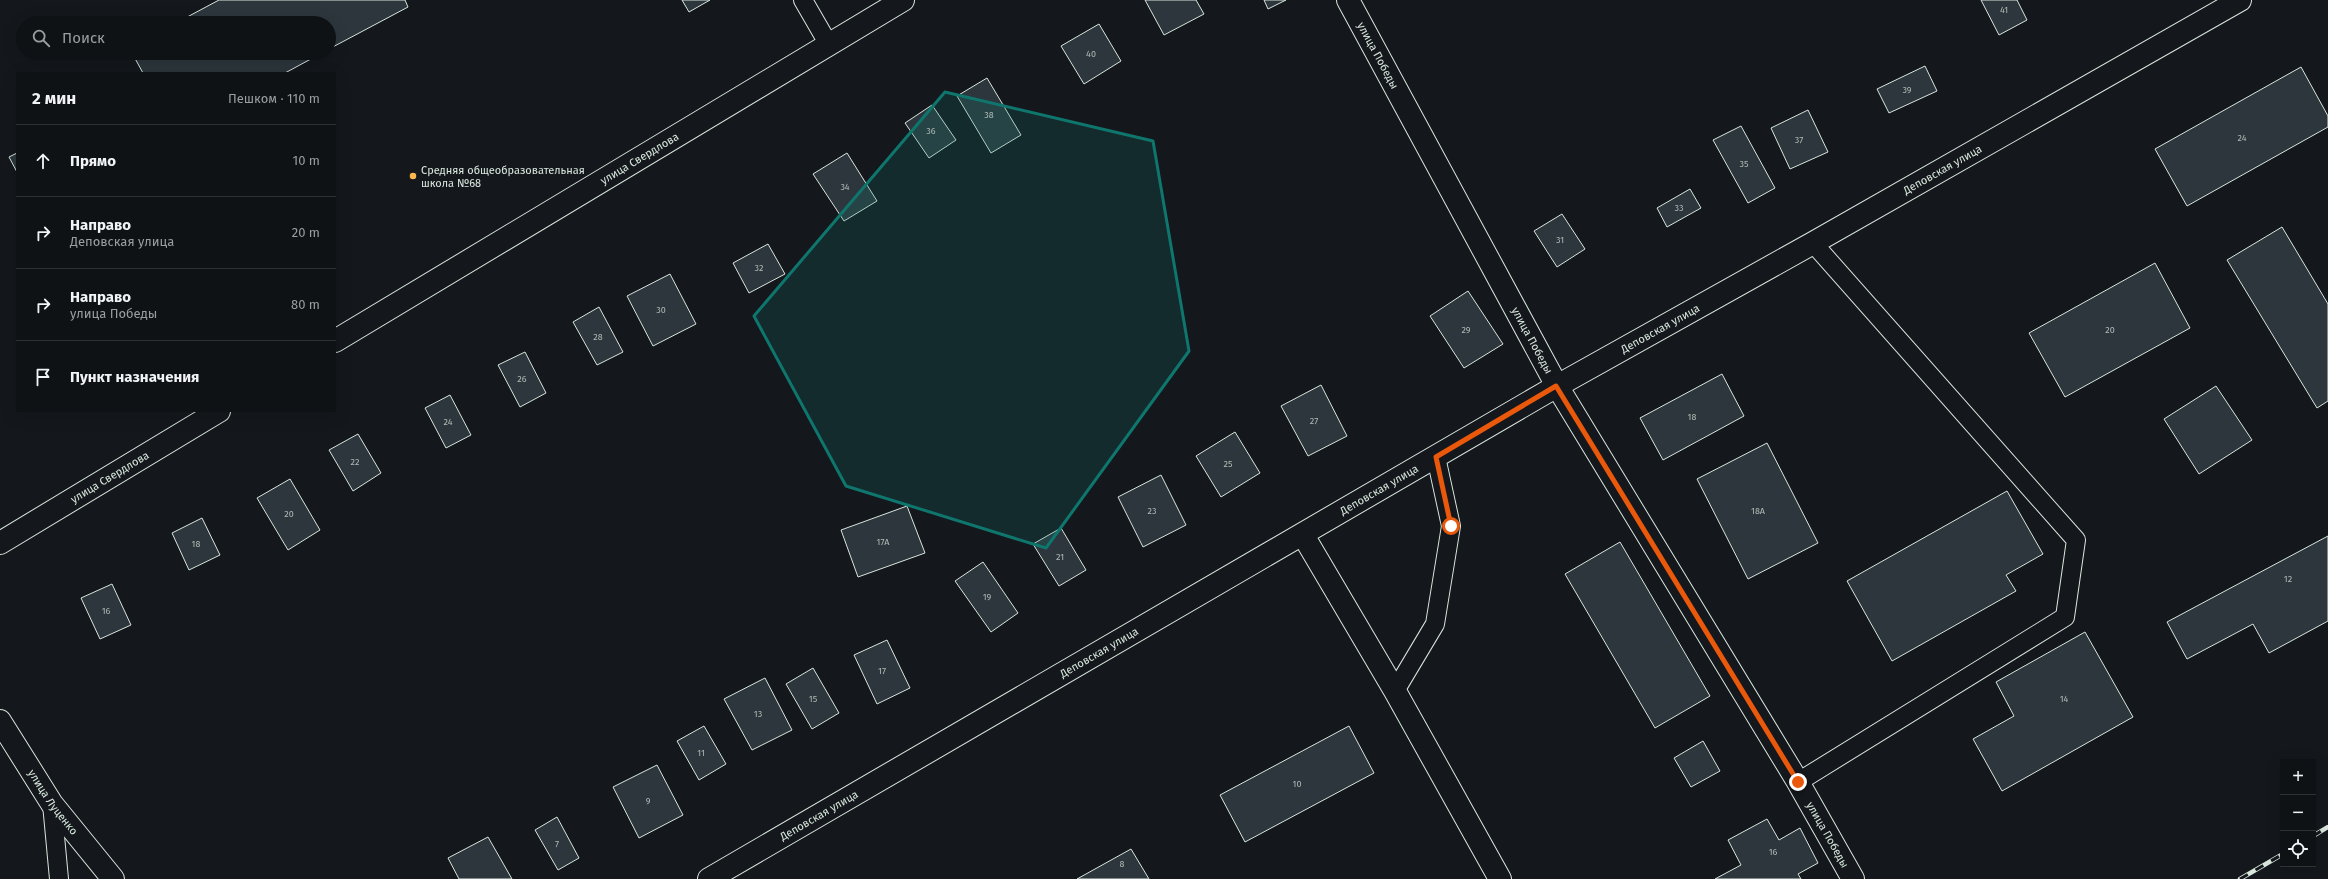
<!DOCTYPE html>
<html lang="ru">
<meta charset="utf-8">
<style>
:root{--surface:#0f1215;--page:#181b1e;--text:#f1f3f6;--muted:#9b9ea0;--line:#2f3234}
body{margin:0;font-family:"Fira Sans",sans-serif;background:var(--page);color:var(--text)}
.controls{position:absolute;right:12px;bottom:12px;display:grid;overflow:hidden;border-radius:0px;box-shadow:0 4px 16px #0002}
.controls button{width:36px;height:36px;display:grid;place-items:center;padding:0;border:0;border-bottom:1px solid var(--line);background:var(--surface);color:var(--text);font:20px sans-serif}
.stop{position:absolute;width:12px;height:12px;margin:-9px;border:3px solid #ea580c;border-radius:50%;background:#fff}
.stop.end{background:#ea580c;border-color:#fff;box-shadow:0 1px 4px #0008}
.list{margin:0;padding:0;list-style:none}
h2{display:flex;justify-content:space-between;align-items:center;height:52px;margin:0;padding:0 16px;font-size:17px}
h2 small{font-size:13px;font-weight:400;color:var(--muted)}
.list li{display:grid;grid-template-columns:26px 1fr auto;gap:12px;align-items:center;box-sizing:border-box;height:72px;padding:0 16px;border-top:1px solid var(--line)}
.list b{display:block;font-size:15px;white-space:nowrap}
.list p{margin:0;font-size:13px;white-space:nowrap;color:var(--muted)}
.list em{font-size:13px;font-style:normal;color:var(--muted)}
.icon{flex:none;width:22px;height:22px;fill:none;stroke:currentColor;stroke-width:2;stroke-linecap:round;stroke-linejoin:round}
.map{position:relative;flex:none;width:2328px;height:879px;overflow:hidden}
.search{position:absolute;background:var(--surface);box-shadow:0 4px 16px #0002;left:16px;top:16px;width:320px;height:44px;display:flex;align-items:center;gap:10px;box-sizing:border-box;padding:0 14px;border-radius:22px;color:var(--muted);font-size:15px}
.panel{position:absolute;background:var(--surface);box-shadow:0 4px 16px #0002;left:16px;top:72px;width:320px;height:340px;border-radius:0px}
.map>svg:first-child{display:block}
</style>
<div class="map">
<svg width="2328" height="879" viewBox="0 0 2328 879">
<rect width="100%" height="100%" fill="#14181c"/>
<path fill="#2c363c" stroke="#d8e6dc" d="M219,0H405L408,7L329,49V23H176Z
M682,0H710L689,12Z
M1145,0H1196L1204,14L1164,35Z
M1264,0H1286L1268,9Z
M1981,0H2017L2027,20L1999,35Z
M1099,24L1121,61L1084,84L1061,46Z
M132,53H322L285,73H143Z
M1925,66L1937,91L1889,113L1877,89Z
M2301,67L2328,116V127L2187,206L2155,149Z
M987,78L1021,135L991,153L957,96Z
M932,105L956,140L929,158L905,123Z
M1808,110L1828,152L1790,169L1771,128Z
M1741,126L1775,188L1748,203L1713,140Z
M17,153V172L9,157Z
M847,153L877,201L844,221L813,174Z
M1690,189L1701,208L1667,227L1657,208Z
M1562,214L1585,249L1557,267L1534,231Z
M2282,227L2328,304V401L2317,408L2227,260Z
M768,244L785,274L749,293L733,263Z
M2155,263L2190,328L2065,397L2029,333Z
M670,274L696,324L653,346L627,296Z
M1468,291L1503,344L1464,368L1430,316Z
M599,307L623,352L597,365L573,322Z
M525,352L546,393L520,407L498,365Z
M1722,374L1744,416L1663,460L1640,418Z
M1321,385L1347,436L1308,456L1281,406Z
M2216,386L2252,440L2199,474L2164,419Z
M450,395L471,435L446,448L425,408Z
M1235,432L1260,473L1221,497L1196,456Z
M358,434L381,473L353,491L329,450Z
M1767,443L1818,543L1748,579L1697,479Z
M1161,475L1186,525L1143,547L1118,497Z
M290,479L320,530L288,550L257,498Z
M2007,491L2043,554L2006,575L2016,591L1892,661L1847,581Z
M907,506L925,553L858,577L841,530Z
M202,518L220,555L189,570L172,533Z
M1061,528L1086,570L1059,586L1033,544Z
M2328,536V621L2269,653L2253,624L2187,659L2167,622Z
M1620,542L1710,696L1655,728L1565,574Z
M983,562L1018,613L991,632L955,581Z
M112,584L131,625L100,639L81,598Z
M2085,632L2133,717L2002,791L1973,739L2014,716L1996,682Z
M887,640L910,688L877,704L854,655Z
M813,668L839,713L812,729L786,684Z
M765,678L792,730L752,750L724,699Z
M704,726L726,764L699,780L677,741Z
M1349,726L1374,773L1245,842L1220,795Z
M1703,741L1720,771L1691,787L1674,758Z
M657,765L683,815L639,838L613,787Z
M557,817L579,858L558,870L535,830Z
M1767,819L1779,840L1800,828L1818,863L1798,874L1801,879H1715L1741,865L1728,840Z
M488,837L512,879H459L448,858Z
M1131,849L1149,879H1077Z"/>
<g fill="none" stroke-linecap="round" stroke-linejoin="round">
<g stroke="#d8e6dc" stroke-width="20">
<path id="lane" d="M803,0L829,45
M1395,691L1435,624L1451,526L1436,457
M1798,782L2065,617L2076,540L1813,243
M52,804L59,879"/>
</g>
<g stroke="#d8e6dc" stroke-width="24">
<g id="street">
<path id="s1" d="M1348,0L1557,386L1798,782L1853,879"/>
<path id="s2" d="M335,341L903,0"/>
<path d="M1303,535L1395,691L1500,879"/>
<path id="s3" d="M0,543L219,411"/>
<path id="s4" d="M0,721L52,804L113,879"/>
<path id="s5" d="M709,879L1557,386L1813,243L2240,0"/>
</g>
</g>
<use href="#lane" stroke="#14181c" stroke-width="18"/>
<use href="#street" stroke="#14181c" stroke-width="22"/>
<g stroke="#d8e6dc" stroke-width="4.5">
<path id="rail" d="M2313,836L2328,827
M2240,879L2283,854"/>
</g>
<use href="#rail" stroke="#14181c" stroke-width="3" stroke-dasharray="9" stroke-linecap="butt"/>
</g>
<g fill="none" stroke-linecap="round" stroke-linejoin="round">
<path stroke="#ea580c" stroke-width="5" d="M1451,526L1436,457L1556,386L1798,782"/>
</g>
<path fill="#0f766e" fill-opacity="0.2" stroke="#0f766e" stroke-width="3" stroke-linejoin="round" d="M945,92L1153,141L1189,351L1046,548L846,486L754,316Z"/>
<circle fill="#ffb74d" stroke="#14181c" stroke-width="1.5" cx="413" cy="176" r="4"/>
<g text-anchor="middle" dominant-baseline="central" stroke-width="3" stroke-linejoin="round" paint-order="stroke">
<g font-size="9" fill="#adbab4">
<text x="2004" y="10">41</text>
<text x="1091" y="54">40</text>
<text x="1907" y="90">39</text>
<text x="989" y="115">38</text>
<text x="931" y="131">36</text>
<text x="2242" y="138">24</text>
<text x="1799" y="140">37</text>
<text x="1744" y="164">35</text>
<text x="845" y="187">34</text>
<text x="1679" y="208">33</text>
<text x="1560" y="240">31</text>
<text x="759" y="268">32</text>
<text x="661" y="310">30</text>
<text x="1466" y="330">29</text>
<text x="2110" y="330">20</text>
<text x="598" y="337">28</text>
<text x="522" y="379">26</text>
<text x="1692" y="417">18</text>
<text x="1314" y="421">27</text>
<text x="448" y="422">24</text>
<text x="355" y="462">22</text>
<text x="1228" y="464">25</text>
<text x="1152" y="511">23</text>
<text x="1758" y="511">18А</text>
<text x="289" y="514">20</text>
<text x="883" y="542">17А</text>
<text x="196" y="544">18</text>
<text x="1060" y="557">21</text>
<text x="2288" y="579">12</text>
<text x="987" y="597">19</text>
<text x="106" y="611">16</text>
<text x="882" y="671">17</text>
<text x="813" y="699">15</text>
<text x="2064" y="699">14</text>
<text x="758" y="714">13</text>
<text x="701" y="753">11</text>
<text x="1297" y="784">10</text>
<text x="648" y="801">9</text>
<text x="557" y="844">7</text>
<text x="1773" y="852">16</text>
<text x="1122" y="864">8</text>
</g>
<g font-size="11" fill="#d8e6dc" stroke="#14181c">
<text stroke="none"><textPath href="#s1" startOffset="63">улица Победы</textPath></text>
<text stroke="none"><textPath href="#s2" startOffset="355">улица Свердлова</textPath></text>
<text stroke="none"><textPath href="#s5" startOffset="1423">Деповская улица</textPath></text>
<text stroke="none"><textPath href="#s5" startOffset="1099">Деповская улица</textPath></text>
<text stroke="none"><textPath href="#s1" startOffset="387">улица Победы</textPath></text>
<text stroke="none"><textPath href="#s3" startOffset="128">улица Свердлова</textPath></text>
<text stroke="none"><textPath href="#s5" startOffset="775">Деповская улица</textPath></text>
<text stroke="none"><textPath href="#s5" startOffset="451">Деповская улица</textPath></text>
<text stroke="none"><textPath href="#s4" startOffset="97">улица Луценко</textPath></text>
<text stroke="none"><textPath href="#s5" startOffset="127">Деповская улица</textPath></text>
<text stroke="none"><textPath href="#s1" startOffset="963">улица Победы</textPath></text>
</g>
<g font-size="11" fill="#d8e6dc" stroke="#14181c" text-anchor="start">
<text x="421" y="170">Средняя общеобразовательная<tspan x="421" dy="13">школа №68</tspan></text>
</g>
</g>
</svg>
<div class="controls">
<button>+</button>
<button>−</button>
<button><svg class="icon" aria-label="locate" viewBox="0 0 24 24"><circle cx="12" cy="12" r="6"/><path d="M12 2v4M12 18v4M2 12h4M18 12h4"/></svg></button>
</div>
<div class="stop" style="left:1451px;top:526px"></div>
<div class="stop end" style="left:1798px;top:782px"></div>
<div class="search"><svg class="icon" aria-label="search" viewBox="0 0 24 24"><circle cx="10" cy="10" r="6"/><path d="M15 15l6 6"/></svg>Поиск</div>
<section class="panel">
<h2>2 мин<small>Пешком · 110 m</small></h2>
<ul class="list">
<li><svg class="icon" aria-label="ahead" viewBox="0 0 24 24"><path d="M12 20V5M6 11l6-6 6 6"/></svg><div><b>Прямо</b></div><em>10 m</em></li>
<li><svg class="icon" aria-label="right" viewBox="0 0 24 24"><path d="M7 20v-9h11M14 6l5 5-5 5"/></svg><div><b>Направо</b><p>Деповская улица</p></div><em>20 m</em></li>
<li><svg class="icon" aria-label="right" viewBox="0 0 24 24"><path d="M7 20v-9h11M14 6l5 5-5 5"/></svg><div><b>Направо</b><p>улица Победы</p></div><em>80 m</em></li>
<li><svg class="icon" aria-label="arrive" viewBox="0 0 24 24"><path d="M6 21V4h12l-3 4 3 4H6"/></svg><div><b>Пункт назначения</b></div></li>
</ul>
</section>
</div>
